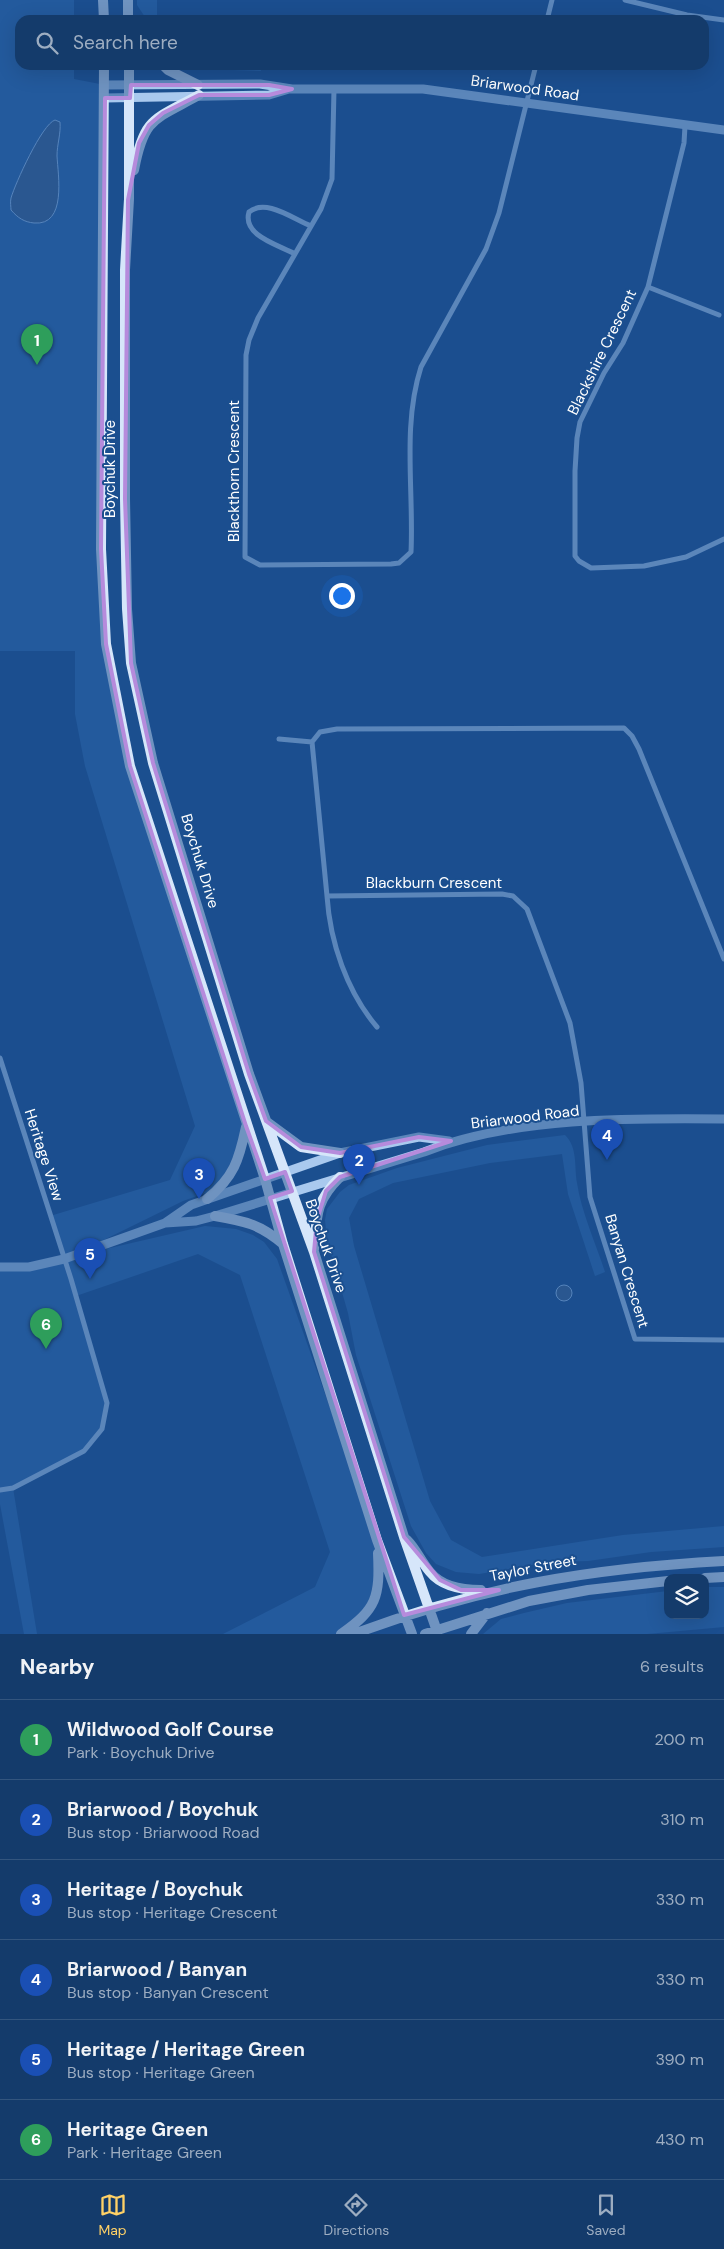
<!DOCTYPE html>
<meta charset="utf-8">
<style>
:root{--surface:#143b6b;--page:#1d4271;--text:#f1f3f6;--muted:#9dadc1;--line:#33557e;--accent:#ffd166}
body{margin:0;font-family:"DM Sans",sans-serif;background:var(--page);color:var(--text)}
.controls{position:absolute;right:15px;bottom:15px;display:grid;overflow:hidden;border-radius:10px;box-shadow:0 5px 20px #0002}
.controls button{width:45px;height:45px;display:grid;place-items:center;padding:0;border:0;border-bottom:1px solid var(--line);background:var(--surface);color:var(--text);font:25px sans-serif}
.you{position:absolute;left:341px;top:595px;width:18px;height:18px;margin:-12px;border:4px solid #fff;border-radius:50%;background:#1a73e8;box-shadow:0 0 0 8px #1a73e833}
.badge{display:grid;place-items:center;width:32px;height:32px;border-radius:50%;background:var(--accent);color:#fff;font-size:16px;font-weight:700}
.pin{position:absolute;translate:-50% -41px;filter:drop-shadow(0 1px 2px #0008)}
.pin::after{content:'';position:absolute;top:26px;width:18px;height:15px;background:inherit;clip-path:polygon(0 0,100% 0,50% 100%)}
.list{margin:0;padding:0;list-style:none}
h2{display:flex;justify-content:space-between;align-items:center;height:65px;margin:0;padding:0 20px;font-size:21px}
h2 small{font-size:16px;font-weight:400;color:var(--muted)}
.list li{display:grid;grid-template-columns:32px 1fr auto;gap:15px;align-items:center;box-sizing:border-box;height:80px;padding:0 20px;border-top:1px solid var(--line)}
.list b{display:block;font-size:19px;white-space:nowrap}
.list p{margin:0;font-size:16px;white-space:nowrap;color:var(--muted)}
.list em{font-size:16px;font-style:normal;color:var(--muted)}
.icon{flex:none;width:28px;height:28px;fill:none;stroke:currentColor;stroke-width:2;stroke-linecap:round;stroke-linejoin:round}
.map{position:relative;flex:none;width:724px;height:1634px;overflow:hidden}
.search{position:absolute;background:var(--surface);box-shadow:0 5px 20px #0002;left:15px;right:15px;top:15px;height:55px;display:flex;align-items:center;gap:12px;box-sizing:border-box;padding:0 18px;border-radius:15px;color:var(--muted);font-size:19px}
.sheet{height:545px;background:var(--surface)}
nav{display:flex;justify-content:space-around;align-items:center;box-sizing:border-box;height:70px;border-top:1px solid var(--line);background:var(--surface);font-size:14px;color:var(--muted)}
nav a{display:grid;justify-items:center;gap:2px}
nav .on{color:var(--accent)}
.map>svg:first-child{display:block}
</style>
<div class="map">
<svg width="724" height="1634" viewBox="0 0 724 1634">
<rect width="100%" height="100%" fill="#1b4f8f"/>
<path fill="#2e69ad" d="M0,0H74V20H20V65H74V79L105,85L106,644L130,766L246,1126L222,1187L183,1201L67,1258L205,1226L236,1229L253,1235L264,1242L277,1259L377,1540L373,1605L341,1634H223L315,1587L330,1552L240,1275L198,1254L76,1296L107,1403L102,1429L84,1451L13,1488L37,1634H24L0,1504V1267L64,1259L50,1216L170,1180L195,1126L85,766L75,714V651H0Z
M137,0H157V20H147L137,5Z
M185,65H260L261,71L203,69Z
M565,1135C578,1148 574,1166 577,1183C581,1211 596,1244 605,1272L595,1276L568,1194L562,1154L490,1163L393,1183L359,1199L349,1218L354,1246L430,1501L451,1540L482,1557L623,1535L724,1526V1547L651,1552L588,1561L549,1562L479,1574L456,1572L436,1564L426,1553L411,1526L356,1355L348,1313L327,1240L325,1220L327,1209L340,1192L349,1185L397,1168L487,1145Z
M705,1587H724V1627L647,1634H483L501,1619L524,1613L567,1603L668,1591V1615H705Z"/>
<path fill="#3c6290" stroke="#9cc4f0" d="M55,120L60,122C61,134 57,144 57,156C58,175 67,226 34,223C24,222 18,218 11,210C11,207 10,202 11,198C15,184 42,124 55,120Z
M556 1293a8 8 0 1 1 16 0a8 8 0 1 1-16 0Z"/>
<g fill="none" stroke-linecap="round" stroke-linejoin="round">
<path stroke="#a9c9ee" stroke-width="5" d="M625,0L687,15L724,20
M547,20L552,0
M334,89L332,179L321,209L258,318L249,340L246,355L245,557L260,565L391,564L399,563L411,552C414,491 402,426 421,367L486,249L499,213L536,65
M685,126L684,143L648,287L623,343L604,373L580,422L577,438L575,471V556L579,561L591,568L644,566L686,557L724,539
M295,254C279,245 242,236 249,212C266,198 293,219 311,226
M648,287L719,315
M279,739L312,742
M327,896C330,942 347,992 377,1027
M724,959L639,749L632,736L624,728L337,729L320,732L312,742L327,896L502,894L513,896L527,909L570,1023L581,1083L590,1197L635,1339L724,1340
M0,1058L71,1279L107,1403L102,1429L84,1451L13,1488L0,1490"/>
<path stroke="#a9c9ee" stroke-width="9" d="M105,85L260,84L292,89H423L724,130
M105,98L269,95L289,89
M165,1223L196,1221L215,1216L424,1152C512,1117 630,1118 724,1119
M0,1267H29L64,1259L165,1223L191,1205L340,1153L419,1137L449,1141"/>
<path stroke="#d6e6fa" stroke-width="10" d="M103,0L104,20
M128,20V0
M104,65L101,549L106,644L130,766L265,1179L283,1244L377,1540L412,1634
M129,65V199L125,270V499L127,609L131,663L153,763L249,1074L314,1252L404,1537L438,1634
M163,65L168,70L198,85
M134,170C144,117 154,120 199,95
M267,1122L301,1147L340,1153
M207,1199C234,1177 239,1160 246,1127
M215,1216C244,1221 260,1224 283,1244
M314,1249C317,1215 315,1202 340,1177
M407,1540C417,1550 421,1562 430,1572C442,1587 463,1590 481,1590
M705,1578L724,1577
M341,1634C377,1609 380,1597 378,1553
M354,1634C478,1587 592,1568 724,1561
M425,1634L529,1601L588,1590L668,1581
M471,1634L487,1613"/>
</g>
<path d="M0 0H724V1634H0ZM131,85H269L292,89L269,95H199L163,113L149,125L139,143L128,200L125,499L131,663L153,763L249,1074L266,1121L301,1147L340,1153L419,1137L451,1141L340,1177L326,1191L317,1220L314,1252L404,1537L440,1580L461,1590H499L404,1615L270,1198L292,1191L285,1172L265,1179L246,1126L130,766L106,644L101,549L105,98H130Z" fill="#1b4f8f" fill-opacity=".55" fill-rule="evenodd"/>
<path fill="none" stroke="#b68bdc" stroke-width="4" stroke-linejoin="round" d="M131,85H269L292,89L269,95H199L163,113L149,125L139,143L128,200L125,499L131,663L153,763L249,1074L266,1121L301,1147L340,1153L419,1137L451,1141L340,1177L326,1191L317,1220L314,1252L404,1537L440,1580L461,1590H499L404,1615L270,1198L292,1191L285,1172L265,1179L246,1126L130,766L106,644L101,549L105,98H130Z"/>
<g text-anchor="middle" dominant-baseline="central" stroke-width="4" stroke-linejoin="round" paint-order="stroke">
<g font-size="15" fill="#fff" stroke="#1b4f8f">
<text transform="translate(525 88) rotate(8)">Briarwood Road</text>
<text transform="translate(602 352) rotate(-64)">Blackshire Crescent</text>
<text transform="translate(110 469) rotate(-90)">Boychuk Drive</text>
<text transform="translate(234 471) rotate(-90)">Blackthorn Crescent</text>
<text transform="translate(200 861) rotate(73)">Boychuk Drive</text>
<text x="434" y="883">Blackburn Crescent</text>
<text transform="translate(525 1117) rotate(-7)">Briarwood Road</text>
<text transform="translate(44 1155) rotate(72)">Heritage View</text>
<text transform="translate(326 1246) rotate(71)">Boychuk Drive</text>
<text transform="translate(627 1271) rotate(73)">Banyan Crescent</text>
<text transform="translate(533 1568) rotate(-11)">Taylor Street</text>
</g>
</g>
</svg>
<div class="controls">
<button><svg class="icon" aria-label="layers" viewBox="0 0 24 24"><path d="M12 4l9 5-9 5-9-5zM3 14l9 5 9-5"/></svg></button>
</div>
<div class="you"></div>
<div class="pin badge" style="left:37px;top:365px;background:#2e9e5b">1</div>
<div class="pin badge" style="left:359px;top:1185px;background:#1a4fb4">2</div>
<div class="pin badge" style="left:199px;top:1199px;background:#1a4fb4">3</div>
<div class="pin badge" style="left:607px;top:1160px;background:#1a4fb4">4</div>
<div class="pin badge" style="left:90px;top:1279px;background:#1a4fb4">5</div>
<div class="pin badge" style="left:46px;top:1349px;background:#2e9e5b">6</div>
<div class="search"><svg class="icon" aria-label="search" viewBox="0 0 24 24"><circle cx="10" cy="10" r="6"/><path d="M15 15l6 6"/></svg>Search here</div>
</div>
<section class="sheet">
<h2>Nearby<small>6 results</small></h2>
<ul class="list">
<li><span class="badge" style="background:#2e9e5b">1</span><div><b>Wildwood Golf Course</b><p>Park · Boychuk Drive</p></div><em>200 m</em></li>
<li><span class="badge" style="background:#1a4fb4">2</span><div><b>Briarwood / Boychuk</b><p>Bus stop · Briarwood Road</p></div><em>310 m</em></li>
<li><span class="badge" style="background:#1a4fb4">3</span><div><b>Heritage / Boychuk</b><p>Bus stop · Heritage Crescent</p></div><em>330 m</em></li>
<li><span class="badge" style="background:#1a4fb4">4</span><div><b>Briarwood / Banyan</b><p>Bus stop · Banyan Crescent</p></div><em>330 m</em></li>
<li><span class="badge" style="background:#1a4fb4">5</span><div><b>Heritage / Heritage Green</b><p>Bus stop · Heritage Green</p></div><em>390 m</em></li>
<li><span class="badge" style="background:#2e9e5b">6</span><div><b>Heritage Green</b><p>Park · Heritage Green</p></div><em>430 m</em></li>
</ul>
</section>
<nav>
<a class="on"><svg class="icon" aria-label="map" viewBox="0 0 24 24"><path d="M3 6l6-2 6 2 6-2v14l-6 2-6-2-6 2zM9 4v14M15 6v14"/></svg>Map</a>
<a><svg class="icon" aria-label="directions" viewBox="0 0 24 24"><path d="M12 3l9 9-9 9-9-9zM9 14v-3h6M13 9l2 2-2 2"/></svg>Directions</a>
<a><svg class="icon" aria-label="saved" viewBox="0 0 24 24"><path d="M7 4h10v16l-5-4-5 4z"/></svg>Saved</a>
</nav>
